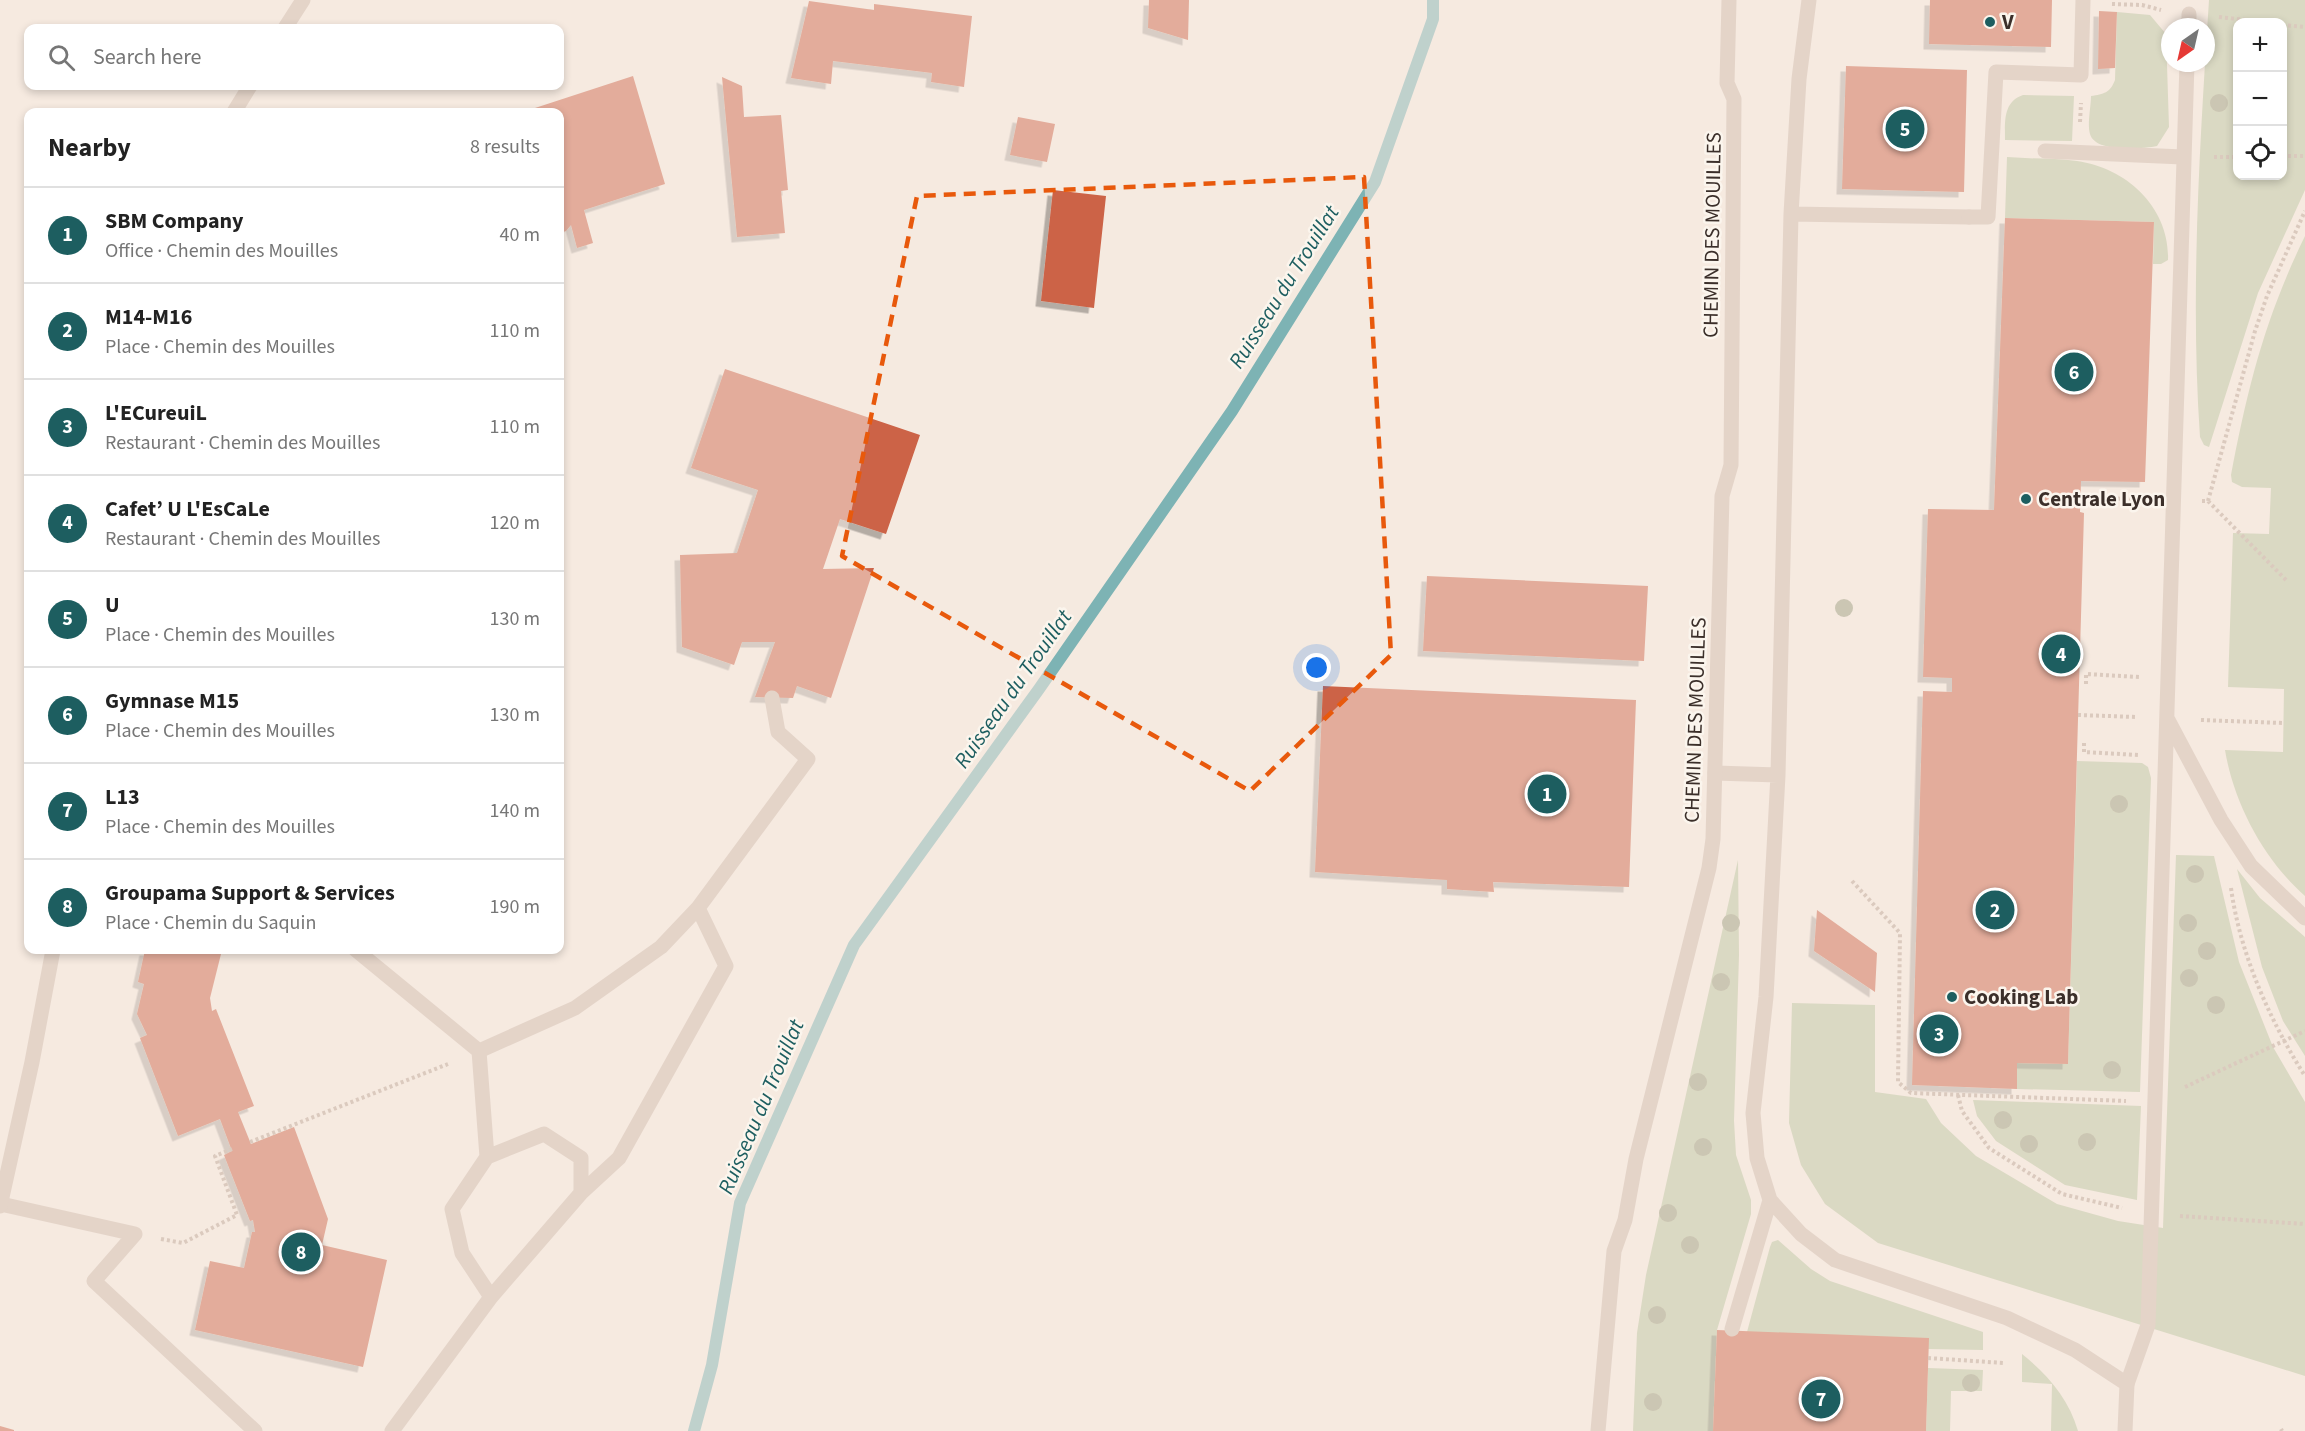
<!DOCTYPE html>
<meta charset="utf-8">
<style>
:root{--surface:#fff;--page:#f6f6f6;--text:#222;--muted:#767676;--line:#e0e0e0;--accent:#1d5e60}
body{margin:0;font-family:"Source Sans 3",sans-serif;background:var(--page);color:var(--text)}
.controls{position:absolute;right:18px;top:18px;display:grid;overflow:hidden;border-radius:12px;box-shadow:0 3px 9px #0003}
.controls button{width:54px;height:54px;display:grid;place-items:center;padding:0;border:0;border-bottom:2px solid var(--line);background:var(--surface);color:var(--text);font:30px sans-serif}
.compass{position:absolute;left:2161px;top:18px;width:54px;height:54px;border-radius:50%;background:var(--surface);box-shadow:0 3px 9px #0003;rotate:214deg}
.you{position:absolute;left:1317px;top:668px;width:21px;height:21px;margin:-15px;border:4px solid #fff;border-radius:50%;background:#1a73e8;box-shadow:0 0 0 9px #1a73e833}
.badge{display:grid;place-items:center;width:39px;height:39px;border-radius:50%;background:var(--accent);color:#fff;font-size:20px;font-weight:700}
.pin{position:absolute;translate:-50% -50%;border:3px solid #fff;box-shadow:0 2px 6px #0006}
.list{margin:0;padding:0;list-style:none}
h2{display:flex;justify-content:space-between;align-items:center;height:78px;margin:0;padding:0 24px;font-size:26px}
h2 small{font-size:20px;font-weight:400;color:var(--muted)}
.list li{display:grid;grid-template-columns:39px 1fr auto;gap:18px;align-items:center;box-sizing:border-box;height:96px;padding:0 24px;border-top:2px solid var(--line)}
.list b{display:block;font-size:22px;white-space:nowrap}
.list p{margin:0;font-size:20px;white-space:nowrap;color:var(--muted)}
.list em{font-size:20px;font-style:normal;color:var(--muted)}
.icon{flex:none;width:33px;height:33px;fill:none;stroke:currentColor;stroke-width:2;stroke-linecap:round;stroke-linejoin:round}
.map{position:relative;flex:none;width:2305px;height:1431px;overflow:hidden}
.search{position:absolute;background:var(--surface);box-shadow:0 3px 9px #0003;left:24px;top:24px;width:540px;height:66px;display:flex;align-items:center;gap:15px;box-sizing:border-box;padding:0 21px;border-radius:12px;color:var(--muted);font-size:22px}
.panel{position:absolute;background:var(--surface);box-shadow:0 3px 9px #0003;left:24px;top:108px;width:540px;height:846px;border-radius:12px}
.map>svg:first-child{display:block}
</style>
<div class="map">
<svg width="2305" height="1431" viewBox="0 0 2305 1431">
<defs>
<filter id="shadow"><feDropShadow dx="-5.5" dy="5.5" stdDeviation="0" flood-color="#0004"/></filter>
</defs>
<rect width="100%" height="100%" fill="#f5eae0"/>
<path fill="#b9c59f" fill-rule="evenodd" d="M2209,0H2305V190L2258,293L2209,447L2204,445L2200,437C2190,292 2200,143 2209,0ZM2238,22H2282V176H2238Z
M2117,12L2150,15L2166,34L2169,127L2157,146C2142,149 2095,153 2090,134C2087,124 2091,107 2091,96C2104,94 2110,93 2115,80Z
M2023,95L2074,96L2072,141L2005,140C2005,121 2003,102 2023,95Z
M2007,157C2030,159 2054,158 2077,161C2127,168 2170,208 2168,260L2161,264H2153L2154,222L2005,218Z
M2305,236V896C2264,860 2234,804 2225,750L2283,752L2284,689L2228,687L2233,533L2269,534L2271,488L2242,487L2232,482L2231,475C2248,386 2265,318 2305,236Z
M2077,761L2142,763L2148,767L2151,778L2140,1092L2017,1089V1063L2068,1064Z
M2176,855L2214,856L2239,962L2273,1047L2305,1102V1376L1878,1243L1825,1204L1801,1165L1789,1123L1792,1003L1875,1005V1092L1926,1099L1941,1123L1976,1156L2057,1204L2118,1221L2163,1228Z
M1738,860L1739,955L1734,1121L1736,1155L1751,1200V1214L1717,1330L1713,1431H1633L1637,1333L1646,1275Z
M2237,869L2260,898L2305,937V1056L2283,1021L2262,967Z
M1973,1100L2141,1106L2137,1200L2065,1185L1996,1141L1977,1116Z
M1778,1240L1811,1269L1830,1281L1983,1332V1350L1928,1349L1747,1332L1770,1247L1772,1242Z
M2022,1354C2048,1375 2069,1399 2078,1431H2051L2052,1384L2022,1382Z
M1928,1368L1983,1370L1982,1391H1951L1950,1431H1926Z"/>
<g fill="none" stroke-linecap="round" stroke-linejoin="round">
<path stroke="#7db3b4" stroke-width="12" d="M694,1431L712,1365L740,1203L854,945L1039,689L1232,411L1375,182L1433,19V0"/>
</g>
<path fill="#cc6347" filter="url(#shadow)" d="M1149,0H1189L1188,40L1148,28Z
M1930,0H2052L2051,47L1929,44Z
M809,1L874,10V4L972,16L964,87L931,82L932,73L833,61L831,84L791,78Z
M2099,11L2117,12L2115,68L2098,69Z
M1846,66L1967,70L1964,192L1842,189Z
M633,76L665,184L584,210L593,243L577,248L571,225L566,231L560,233V112H536L535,108Z
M722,77L742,86L744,117L781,115L788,190L781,191L785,233L737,237Z
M1018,117L1055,124L1047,162L1010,155Z
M1053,190L1106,196L1094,308L1041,301Z
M2005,218L2154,222L2145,482L2081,481L2080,512L2084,513L2068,1064L2017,1063V1089L1912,1085L1923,691L1952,692V678L1923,677L1928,509L1994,510Z
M725,369L920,435L886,534L840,519L823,569L874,568L831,698L797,686L793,698L755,697L775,642H742L734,665L682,647L680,555L737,553L758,490L691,468Z
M1427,576L1648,586L1644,661L1423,651Z
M1323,686L1636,700L1629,887L1493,882L1494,892L1447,889V880L1315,872Z
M1817,910L1877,953L1875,992L1814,951Z
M145,950H222L210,998L212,1011L216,1009L254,1106L238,1112L251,1144L294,1127L328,1219L322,1245L387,1260L363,1367L195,1330L210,1261L244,1268L252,1232H255L253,1220L250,1221L224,1155L232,1151L220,1119L178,1136L140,1038L147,1035L137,1014L144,984L138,982Z
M1717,1330L1929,1338L1926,1431H1713Z
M0,1426L14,1430V1431H0Z"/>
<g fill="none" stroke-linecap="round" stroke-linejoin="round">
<path stroke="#baa495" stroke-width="4" stroke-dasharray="3 3" stroke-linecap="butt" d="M2112,4L2142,5L2161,10
M2219,17L2265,22
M2282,25L2305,27
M2080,122L2081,103
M2282,156H2305
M2214,157H2238
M2081,498L2143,499
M2202,501H2208L2255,331L2267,296L2305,211
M2208,501L2288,582
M2086,684V674L2139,677
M2078,715L2137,717
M2201,720L2283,723
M2084,743V752L2138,755
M1852,881L1900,933L1898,1082L1911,1093L2126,1101
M2231,888C2240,954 2270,1021 2305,1076
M2185,1087L2305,1031
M1958,1095L1962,1111L1989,1148L2062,1194L2122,1208
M250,1142L448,1064
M2180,1216L2305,1224
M161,1239L183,1243L237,1215L215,1156L232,1149
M1928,1358L2004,1363
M2281,1429L2282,1431"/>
<path stroke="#cebaab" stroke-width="15" d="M1809,0L1799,79L1791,214L1778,775L1766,997L1753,1113L1757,1158L1770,1200L1801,1234L1835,1260L2007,1318L2075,1350L2127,1384L2125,1431
M1791,214L1969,217
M1715,773L1778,775
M356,950L479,1051L487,1157L544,1134L581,1158V1193L491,1297L392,1431
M479,1051L575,1008L661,947L698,908
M487,1157L452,1209L462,1253L491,1297
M581,1193L619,1158L726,966L698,908L808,759L778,732L772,698
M1,1204L135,1234L94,1281L255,1431
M1732,1329L1770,1200"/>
<path stroke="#cebaab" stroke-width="15" d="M2189,27V14
M2045,151L2183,157
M1969,217H1988L1996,72L2081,75L2083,0
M2168,720L2221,820L2251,866L2305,918
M2127,1384L2148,1325L2187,63"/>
<path stroke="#cebaab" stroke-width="15" d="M285,28L303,0
M234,112L250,86
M0,1206L32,1062L53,950
M1598,1431L1614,1251L1625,1220L1636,1159L1709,868L1713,839L1722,496L1731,465L1734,99L1727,83L1729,0"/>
</g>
<g fill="#989b7d">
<circle cx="2219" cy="103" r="9"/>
<circle cx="1844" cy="608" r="9"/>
<circle cx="2119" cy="804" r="9"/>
<circle cx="2195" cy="874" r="9"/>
<circle cx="1731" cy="923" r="9"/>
<circle cx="2188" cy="923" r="9"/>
<circle cx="2207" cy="951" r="9"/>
<circle cx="2189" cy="978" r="9"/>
<circle cx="1721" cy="982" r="9"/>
<circle cx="2216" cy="1005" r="9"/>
<circle cx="2112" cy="1070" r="9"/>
<circle cx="1698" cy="1082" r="9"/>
<circle cx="2003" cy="1120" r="9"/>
<circle cx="2087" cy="1142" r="9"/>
<circle cx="2029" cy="1144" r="9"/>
<circle cx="1703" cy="1147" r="9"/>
<circle cx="1668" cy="1213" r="9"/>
<circle cx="1690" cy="1245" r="9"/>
<circle cx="1657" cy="1315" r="9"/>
<circle cx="1971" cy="1383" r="9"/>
<circle cx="1653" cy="1402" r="9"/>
</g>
<path d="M0 0H2305V1431H0ZM1364,177L1391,655L1250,791L842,556L917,196Z" fill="#f5eae0" fill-opacity=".55" fill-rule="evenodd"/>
<path fill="none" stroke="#e8590c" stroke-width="4.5" stroke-dasharray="12 8" stroke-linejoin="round" d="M1364,177L1391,655L1250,791L842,556L917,196Z"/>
<g fill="#1d5e60" stroke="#fbf5ed" stroke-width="2">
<circle cx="1990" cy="22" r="6"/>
<circle cx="2026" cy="499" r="6"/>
<circle cx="1952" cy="997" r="6"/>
</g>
<g text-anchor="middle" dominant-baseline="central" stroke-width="5" stroke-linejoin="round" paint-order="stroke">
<g font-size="21" font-weight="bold" fill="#3b2f2a" stroke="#fbf5ed" text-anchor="start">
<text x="2002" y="22">V</text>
<text x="2038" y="499">Centrale Lyon</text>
<text x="1964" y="997">Cooking Lab</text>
</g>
<g font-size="21" fill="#3b2f2a" stroke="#fbf5ed">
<text transform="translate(1712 235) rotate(-89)">CHEMIN DES MOUILLES</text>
<text transform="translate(1695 720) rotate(-88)">CHEMIN DES MOUILLES</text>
</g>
<g font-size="22" font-style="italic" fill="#1d5e60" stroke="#fbf5ed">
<text transform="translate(1284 287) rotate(-58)">Ruisseau du Trouillat</text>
<text transform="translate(1013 689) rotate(-55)">Ruisseau du Trouillat</text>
<text transform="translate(761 1107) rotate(-67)">Ruisseau du Trouillat</text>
</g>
</g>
</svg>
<div class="controls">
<button>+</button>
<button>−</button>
<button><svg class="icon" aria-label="locate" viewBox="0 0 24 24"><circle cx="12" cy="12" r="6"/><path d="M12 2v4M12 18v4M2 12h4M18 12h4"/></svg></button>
</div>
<svg class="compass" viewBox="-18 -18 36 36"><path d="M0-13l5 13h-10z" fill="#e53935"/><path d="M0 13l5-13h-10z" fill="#767676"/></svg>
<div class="you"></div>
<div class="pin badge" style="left:1547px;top:794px">1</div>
<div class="pin badge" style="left:1995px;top:910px">2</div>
<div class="pin badge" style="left:1939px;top:1034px">3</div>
<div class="pin badge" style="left:2061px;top:654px">4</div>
<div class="pin badge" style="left:1905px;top:129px">5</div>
<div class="pin badge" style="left:2074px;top:372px">6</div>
<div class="pin badge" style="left:1821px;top:1399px">7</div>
<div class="pin badge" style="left:301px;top:1252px">8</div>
<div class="search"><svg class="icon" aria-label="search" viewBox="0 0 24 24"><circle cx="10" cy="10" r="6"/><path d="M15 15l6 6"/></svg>Search here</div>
<section class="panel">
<h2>Nearby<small>8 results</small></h2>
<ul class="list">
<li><span class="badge">1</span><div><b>SBM Company</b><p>Office · Chemin des Mouilles</p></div><em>40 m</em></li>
<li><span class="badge">2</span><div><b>M14-M16</b><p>Place · Chemin des Mouilles</p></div><em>110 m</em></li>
<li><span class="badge">3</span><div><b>L'ECureuiL</b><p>Restaurant · Chemin des Mouilles</p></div><em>110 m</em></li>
<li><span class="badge">4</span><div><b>Cafet’ U L'EsCaLe</b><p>Restaurant · Chemin des Mouilles</p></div><em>120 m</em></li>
<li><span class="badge">5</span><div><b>U</b><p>Place · Chemin des Mouilles</p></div><em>130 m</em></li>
<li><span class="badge">6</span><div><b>Gymnase M15</b><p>Place · Chemin des Mouilles</p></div><em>130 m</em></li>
<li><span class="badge">7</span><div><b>L13</b><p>Place · Chemin des Mouilles</p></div><em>140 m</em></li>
<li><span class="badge">8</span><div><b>Groupama Support &amp; Services</b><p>Place · Chemin du Saquin</p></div><em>190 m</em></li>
</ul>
</section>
</div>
